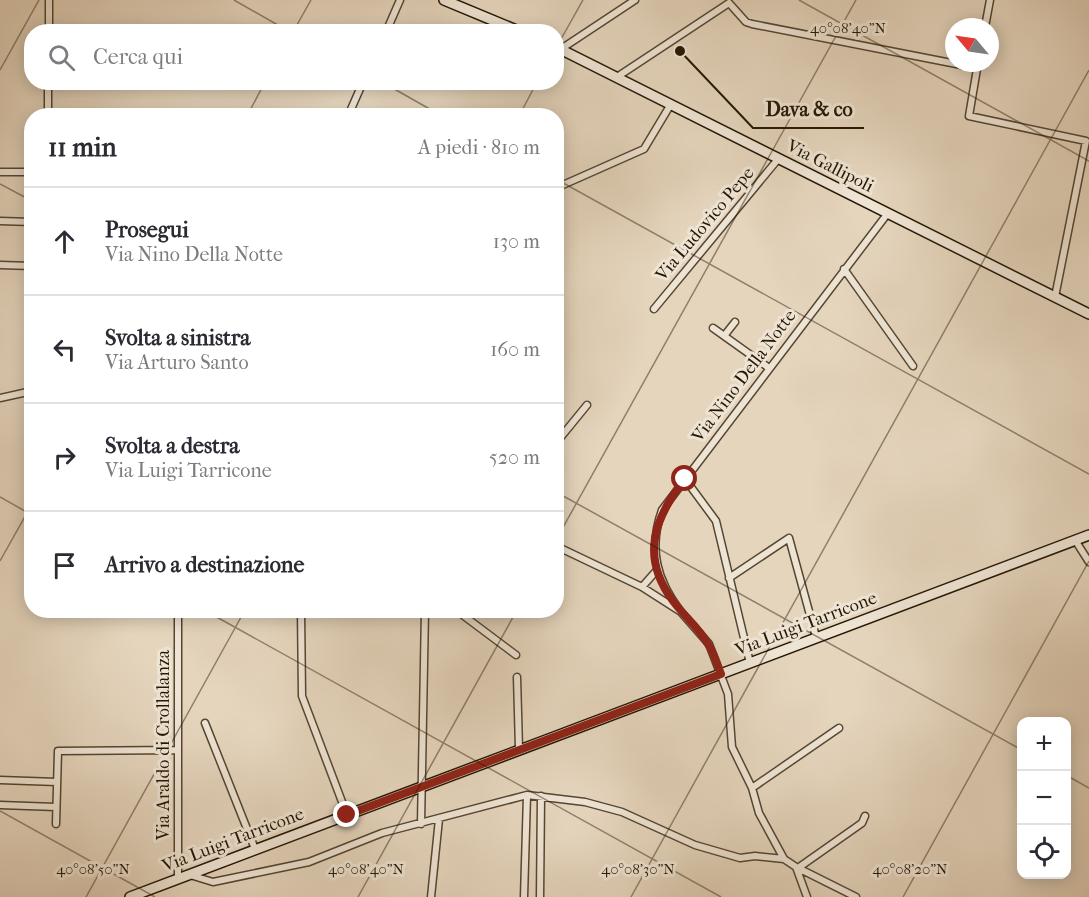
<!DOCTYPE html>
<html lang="it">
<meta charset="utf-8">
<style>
:root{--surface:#fff;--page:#f7f7f7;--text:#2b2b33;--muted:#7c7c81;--line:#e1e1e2}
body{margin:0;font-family:"IM FELL French Canon",serif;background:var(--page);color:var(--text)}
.controls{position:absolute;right:18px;bottom:18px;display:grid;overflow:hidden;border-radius:12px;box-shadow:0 3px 15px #0003}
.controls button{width:54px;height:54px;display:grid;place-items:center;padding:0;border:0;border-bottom:2px solid var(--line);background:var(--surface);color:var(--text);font:30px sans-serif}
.compass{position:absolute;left:945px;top:18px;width:54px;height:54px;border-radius:50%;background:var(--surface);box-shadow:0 3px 15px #0003;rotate:299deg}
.stop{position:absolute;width:18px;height:18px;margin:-14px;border:4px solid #8f2418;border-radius:50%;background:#fff}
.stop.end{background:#8f2418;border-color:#fff;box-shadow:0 2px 6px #0008}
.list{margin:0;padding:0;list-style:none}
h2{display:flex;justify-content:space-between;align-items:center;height:78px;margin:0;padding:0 24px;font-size:26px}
h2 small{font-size:20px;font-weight:400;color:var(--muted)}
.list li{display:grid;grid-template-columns:39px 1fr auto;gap:18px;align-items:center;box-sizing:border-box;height:108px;padding:0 24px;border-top:2px solid var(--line)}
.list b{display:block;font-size:22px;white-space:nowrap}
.list p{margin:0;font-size:20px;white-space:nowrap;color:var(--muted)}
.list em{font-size:20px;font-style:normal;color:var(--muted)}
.icon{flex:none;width:33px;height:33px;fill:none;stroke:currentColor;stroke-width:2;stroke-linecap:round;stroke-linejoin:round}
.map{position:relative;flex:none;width:1089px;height:897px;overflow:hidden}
.search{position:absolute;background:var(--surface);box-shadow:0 3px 15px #0003;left:24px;top:24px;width:540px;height:66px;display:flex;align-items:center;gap:15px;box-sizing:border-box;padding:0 21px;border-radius:24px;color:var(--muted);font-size:22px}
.panel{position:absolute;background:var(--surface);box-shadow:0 3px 15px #0003;left:24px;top:108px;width:540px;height:510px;border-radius:24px}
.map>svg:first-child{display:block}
</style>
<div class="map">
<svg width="1089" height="897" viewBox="0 0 1089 897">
<rect width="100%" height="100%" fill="#e5d5bd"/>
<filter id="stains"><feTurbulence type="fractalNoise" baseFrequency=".00333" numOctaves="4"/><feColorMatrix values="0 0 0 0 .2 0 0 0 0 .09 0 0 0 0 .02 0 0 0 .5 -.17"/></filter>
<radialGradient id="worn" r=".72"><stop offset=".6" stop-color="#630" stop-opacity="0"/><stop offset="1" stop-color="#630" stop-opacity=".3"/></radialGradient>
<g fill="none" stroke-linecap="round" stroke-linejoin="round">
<g stroke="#554632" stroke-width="9">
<path id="street" d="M985,27L990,0
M49,32V0
M386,32L400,0
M561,49L635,0
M978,63L969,116L1086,141L1055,297
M617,77L729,3L746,22L752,24L977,68
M48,116V82
M348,116L363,82
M0,172H32
M556,188L644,149L671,104
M0,221L32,222
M0,265L32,266
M844,269L913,366
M654,309L779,158
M713,328L769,368
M724,336L735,322
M0,398L32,391
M556,443L587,405
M685,479L716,521L750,663
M1075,540L1089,562
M556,546L642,587L681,612L709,644L728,694L732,747L752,788L759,813L784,859L796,867L807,897
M729,578L789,538L816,637
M642,587L657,570
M301,610L302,696L347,815
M456,610L516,655
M681,612C657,581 648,549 662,510L888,213
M517,677L519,749
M205,723L255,849
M0,780L57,782
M752,788L839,728
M0,805L56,807
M56,824L58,751L178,750
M421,824L425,610
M796,867L856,897
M798,868L862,823L865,816
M190,875L213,882L309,862L382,833L527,795L585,802L622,812L695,845L740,858L755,856L784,859
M178,879V610
M431,897L439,819
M524,897L527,795
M540,897L541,796"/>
</g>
<g stroke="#251703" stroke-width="12">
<path id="secondary" d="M444,0L521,32
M556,47L1089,314
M130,897L1089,535"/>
</g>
<use href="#street" stroke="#eee4d4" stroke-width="6"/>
<use href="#secondary" stroke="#eee4d4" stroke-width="9"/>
</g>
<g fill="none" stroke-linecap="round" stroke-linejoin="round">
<path stroke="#8f2418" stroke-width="8" d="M347,815L721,674C717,664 714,653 708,644C699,628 684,616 673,601C640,557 654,518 685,479"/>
</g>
<path fill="none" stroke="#251703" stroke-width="1.5" stroke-opacity="0.45" d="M234,0L290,32M799,0L1089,161M293,32L311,0M556,48L583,0M0,70L39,0M382,82L442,116M247,116L265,82M519,116L537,82M556,179L1089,474M0,184L32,201M556,492L1022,750M0,497L32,515M556,540L856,0M0,561L32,504M204,610L721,897M1066,775L1089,788M0,811L155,897M86,897L245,610M358,897L517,610M631,897L1089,70M903,897L1089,561"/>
<g text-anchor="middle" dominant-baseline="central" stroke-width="6" stroke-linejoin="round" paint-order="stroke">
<g font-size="18" fill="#251703" stroke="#eee4d4">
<text transform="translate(830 166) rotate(27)">Via Gallipoli</text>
<text transform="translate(705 224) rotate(-50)">Via Ludovico Pepe</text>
<text transform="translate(744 376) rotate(-53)">Via Nino Della Notte</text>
<text transform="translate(806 624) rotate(-21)">Via Luigi Tarricone</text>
<text transform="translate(163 745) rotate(-90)">Via Araldo di Crollalanza</text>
<text transform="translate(233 840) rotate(-21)">Via Luigi Tarricone</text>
</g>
</g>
<g font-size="15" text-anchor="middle" fill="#251703" stroke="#eee4d4" stroke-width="6" stroke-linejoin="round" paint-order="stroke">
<text x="848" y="33">40°08'40"N</text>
<text x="93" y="874">40°08'50"N</text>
<text x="366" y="874">40°08'40"N</text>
<text x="638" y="874">40°08'30"N</text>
<text x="910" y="874">40°08'20"N</text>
</g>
<path fill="none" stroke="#251703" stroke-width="2" d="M680 51L753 128H864"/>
<circle fill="#251703" stroke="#eee4d4" stroke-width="2" cx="680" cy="51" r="6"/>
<g font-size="20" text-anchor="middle" font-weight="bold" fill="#251703" stroke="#eee4d4" stroke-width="6" stroke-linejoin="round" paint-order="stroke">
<text x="809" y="116">Dava &amp; co</text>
</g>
<rect width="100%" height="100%" filter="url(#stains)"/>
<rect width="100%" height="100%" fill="url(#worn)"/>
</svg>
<div class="controls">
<button>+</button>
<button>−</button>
<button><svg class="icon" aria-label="locate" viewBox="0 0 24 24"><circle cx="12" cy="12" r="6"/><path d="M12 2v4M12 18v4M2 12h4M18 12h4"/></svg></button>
</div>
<svg class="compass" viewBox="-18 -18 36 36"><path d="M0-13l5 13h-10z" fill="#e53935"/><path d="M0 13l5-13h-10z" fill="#7c7c81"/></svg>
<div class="stop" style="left:685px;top:479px"></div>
<div class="stop end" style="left:347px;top:815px"></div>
<div class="search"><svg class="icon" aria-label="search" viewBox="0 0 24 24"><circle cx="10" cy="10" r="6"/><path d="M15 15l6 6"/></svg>Cerca qui</div>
<section class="panel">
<h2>11 min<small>A piedi · 810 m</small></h2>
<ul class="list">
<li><svg class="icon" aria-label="ahead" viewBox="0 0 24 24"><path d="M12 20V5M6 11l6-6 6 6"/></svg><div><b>Prosegui</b><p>Via Nino Della Notte</p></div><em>130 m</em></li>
<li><svg class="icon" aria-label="left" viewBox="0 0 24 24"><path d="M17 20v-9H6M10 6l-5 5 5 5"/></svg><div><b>Svolta a sinistra</b><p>Via Arturo Santo</p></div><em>160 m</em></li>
<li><svg class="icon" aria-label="right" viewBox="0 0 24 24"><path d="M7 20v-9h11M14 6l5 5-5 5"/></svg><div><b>Svolta a destra</b><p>Via Luigi Tarricone</p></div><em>520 m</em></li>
<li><svg class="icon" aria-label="arrive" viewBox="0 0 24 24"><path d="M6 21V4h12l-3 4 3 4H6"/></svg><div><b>Arrivo a destinazione</b></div></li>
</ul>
</section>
</div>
